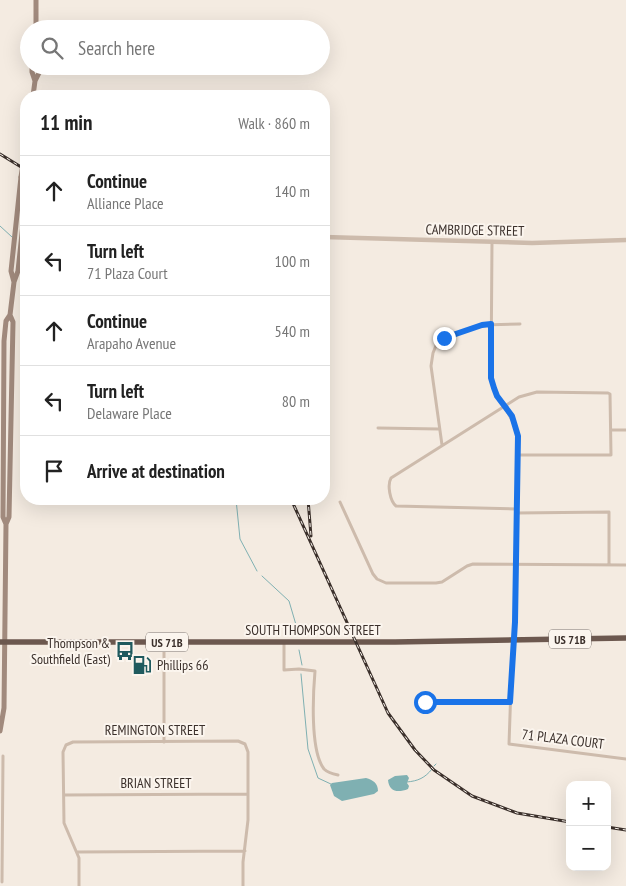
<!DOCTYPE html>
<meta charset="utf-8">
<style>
:root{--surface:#fff;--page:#f6f6f6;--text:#222;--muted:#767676;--line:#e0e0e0}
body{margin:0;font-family:"PT Sans Narrow",sans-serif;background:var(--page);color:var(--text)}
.controls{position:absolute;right:15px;bottom:15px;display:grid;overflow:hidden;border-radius:10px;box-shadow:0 5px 20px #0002}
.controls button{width:45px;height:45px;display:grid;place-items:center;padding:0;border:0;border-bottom:1px solid var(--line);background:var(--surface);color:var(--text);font:25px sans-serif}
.stop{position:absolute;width:15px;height:15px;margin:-11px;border:4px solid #1a73e8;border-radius:50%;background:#fff}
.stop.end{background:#1a73e8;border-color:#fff;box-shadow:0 1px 5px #0008}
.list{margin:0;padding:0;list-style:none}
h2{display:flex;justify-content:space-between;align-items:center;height:65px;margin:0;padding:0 20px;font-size:21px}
h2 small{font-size:16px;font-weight:400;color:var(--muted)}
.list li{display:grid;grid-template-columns:32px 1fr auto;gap:15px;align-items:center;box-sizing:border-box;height:70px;padding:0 20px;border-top:1px solid var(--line)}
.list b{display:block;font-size:19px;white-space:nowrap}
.list p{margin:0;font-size:16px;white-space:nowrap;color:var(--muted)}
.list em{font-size:16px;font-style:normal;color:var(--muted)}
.icon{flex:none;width:28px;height:28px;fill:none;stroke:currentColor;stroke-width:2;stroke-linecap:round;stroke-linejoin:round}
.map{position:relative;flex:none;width:626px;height:886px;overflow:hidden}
.search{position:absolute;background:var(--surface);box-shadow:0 5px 20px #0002;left:20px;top:20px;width:310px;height:55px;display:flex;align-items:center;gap:12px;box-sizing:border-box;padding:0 18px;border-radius:28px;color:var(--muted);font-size:19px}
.panel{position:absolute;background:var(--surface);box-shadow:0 5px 20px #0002;left:20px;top:90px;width:310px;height:415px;border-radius:20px}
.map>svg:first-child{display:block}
</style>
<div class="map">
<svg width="626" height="886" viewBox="0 0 626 886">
<rect width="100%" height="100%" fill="#f4ebe1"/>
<path fill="#7fb0b2" d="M407,775L409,778L407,783L409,786L408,789C398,793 389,792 388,780L395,776Z
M366,778C373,780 378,783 378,791L374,794L342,801L334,796L330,785L332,783Z"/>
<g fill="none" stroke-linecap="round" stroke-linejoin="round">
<path stroke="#7fb0b2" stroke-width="1" d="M0,226L12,237
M236,499L240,539L257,571
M262,576L289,601L299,635
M299,650L302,665
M301,674L308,749L318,778L333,785
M434,766L436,764
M407,782C418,781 425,778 432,769"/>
<path stroke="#cdbbac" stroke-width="3" d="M492,242L491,378C496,400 513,414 518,436L515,622L512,658L509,744L626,759
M378,428L439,429
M611,430H626
M442,445L431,366L433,353L437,343L444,337L482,325L520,324
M340,502L373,574L377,579L386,583H436L442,582L467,566L473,564L626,565
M517,509L396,506C390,501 387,485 391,478L519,397L537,392L608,393L610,394L611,455H518
M517,513L609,512V565
M164,642V742
M284,642V670L299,669L315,671C313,694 310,751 324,769C328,773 333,774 338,775
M425,702H510
M64,795L248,794
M77,852L245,851
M2,882L3,756
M79,886V858L64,823L63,752L66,745L73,742L238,741L245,744L248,752V820L243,862V886"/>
<path stroke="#cdbbac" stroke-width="4.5" d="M324,237L532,243L626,240"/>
<path stroke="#a18a7d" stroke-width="5" d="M36,29V0
M32,66V72L35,81L33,96
M35,81L39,73V66
M23,164L26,156
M14,282L18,271L26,196
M6,524L3,517L4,341L6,321L10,315
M0,731L4,708L6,524L9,517L13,322L10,315L14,282L11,271L21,177"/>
<path stroke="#6c584f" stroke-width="5.5" d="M0,642H395L626,638"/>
<g stroke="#3b302b" stroke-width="3">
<path id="rail" d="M0,154L26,170
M291,499L388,713L415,750L434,770L472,796L517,813L570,822
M308,499L311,536
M607,827L626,830"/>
</g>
<use href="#rail" stroke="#fbf5ee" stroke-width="1" stroke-dasharray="4" stroke-linecap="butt"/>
<path stroke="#a18a7d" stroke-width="5" d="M21,177L23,164"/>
</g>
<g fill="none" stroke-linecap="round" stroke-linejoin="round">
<path stroke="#1a73e8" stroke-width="6" d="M425,702H510L515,622L518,436L512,416L497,396L494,388L491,378V324L482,325L444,338"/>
</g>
<defs>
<g id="bus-bare" transform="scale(1.5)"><path d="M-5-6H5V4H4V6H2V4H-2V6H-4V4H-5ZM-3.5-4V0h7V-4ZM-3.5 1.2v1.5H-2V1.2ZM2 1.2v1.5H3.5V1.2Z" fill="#1f5a5e" stroke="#fbf5ee" stroke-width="2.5" paint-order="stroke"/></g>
<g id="fuel-bare" transform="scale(1.5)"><path d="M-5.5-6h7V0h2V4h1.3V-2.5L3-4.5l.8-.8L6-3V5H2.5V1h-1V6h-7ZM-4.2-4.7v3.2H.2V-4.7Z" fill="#1f5a5e" stroke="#fbf5ee" stroke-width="2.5" paint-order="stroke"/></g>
</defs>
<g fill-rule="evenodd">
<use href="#bus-bare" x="125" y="651"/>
<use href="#fuel-bare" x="142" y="665"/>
</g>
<g text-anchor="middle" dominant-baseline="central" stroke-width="4" stroke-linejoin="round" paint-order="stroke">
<g fill="#fbf5ee" stroke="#756b66" stroke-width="1">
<rect x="549" y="629.5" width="42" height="19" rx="4"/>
<rect x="146" y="632.5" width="42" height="19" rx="4"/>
</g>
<g font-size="12" font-weight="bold" fill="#3b302b">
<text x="570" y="639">US 71B</text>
<text x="167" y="642">US 71B</text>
</g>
<g font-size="14" fill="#3b302b" stroke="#fbf5ee">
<text transform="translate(475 230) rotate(1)">CAMBRIDGE STREET</text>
<text x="313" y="630">SOUTH THOMPSON STREET</text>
<text x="155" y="730">REMINGTON STREET</text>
<text transform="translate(563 739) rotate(7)">71 PLAZA COURT</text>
<text x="156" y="783">BRIAN STREET</text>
</g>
<g font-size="14" fill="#3b302b" stroke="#fbf5ee" text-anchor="end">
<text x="110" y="643">Thompson &amp;<tspan x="110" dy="16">Southfield (East)</tspan></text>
<text x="157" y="665" text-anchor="start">Phillips 66</text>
</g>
</g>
</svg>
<div class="controls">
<button>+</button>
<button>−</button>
</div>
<div class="stop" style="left:425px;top:702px"></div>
<div class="stop end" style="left:444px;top:338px"></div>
<div class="search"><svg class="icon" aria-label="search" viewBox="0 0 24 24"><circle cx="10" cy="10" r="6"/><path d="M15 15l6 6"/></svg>Search here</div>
<section class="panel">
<h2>11 min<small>Walk · 860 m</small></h2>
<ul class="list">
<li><svg class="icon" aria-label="ahead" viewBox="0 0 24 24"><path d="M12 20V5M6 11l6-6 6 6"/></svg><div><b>Continue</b><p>Alliance Place</p></div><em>140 m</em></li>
<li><svg class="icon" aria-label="left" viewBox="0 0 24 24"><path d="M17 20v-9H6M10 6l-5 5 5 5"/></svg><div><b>Turn left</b><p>71 Plaza Court</p></div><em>100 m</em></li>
<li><svg class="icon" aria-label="ahead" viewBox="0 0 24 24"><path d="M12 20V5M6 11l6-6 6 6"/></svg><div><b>Continue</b><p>Arapaho Avenue</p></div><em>540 m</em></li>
<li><svg class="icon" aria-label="left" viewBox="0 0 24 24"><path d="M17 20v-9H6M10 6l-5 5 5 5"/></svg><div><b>Turn left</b><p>Delaware Place</p></div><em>80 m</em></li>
<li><svg class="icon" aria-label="arrive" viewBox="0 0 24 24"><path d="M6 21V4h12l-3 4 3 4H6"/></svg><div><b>Arrive at destination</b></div></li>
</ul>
</section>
</div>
